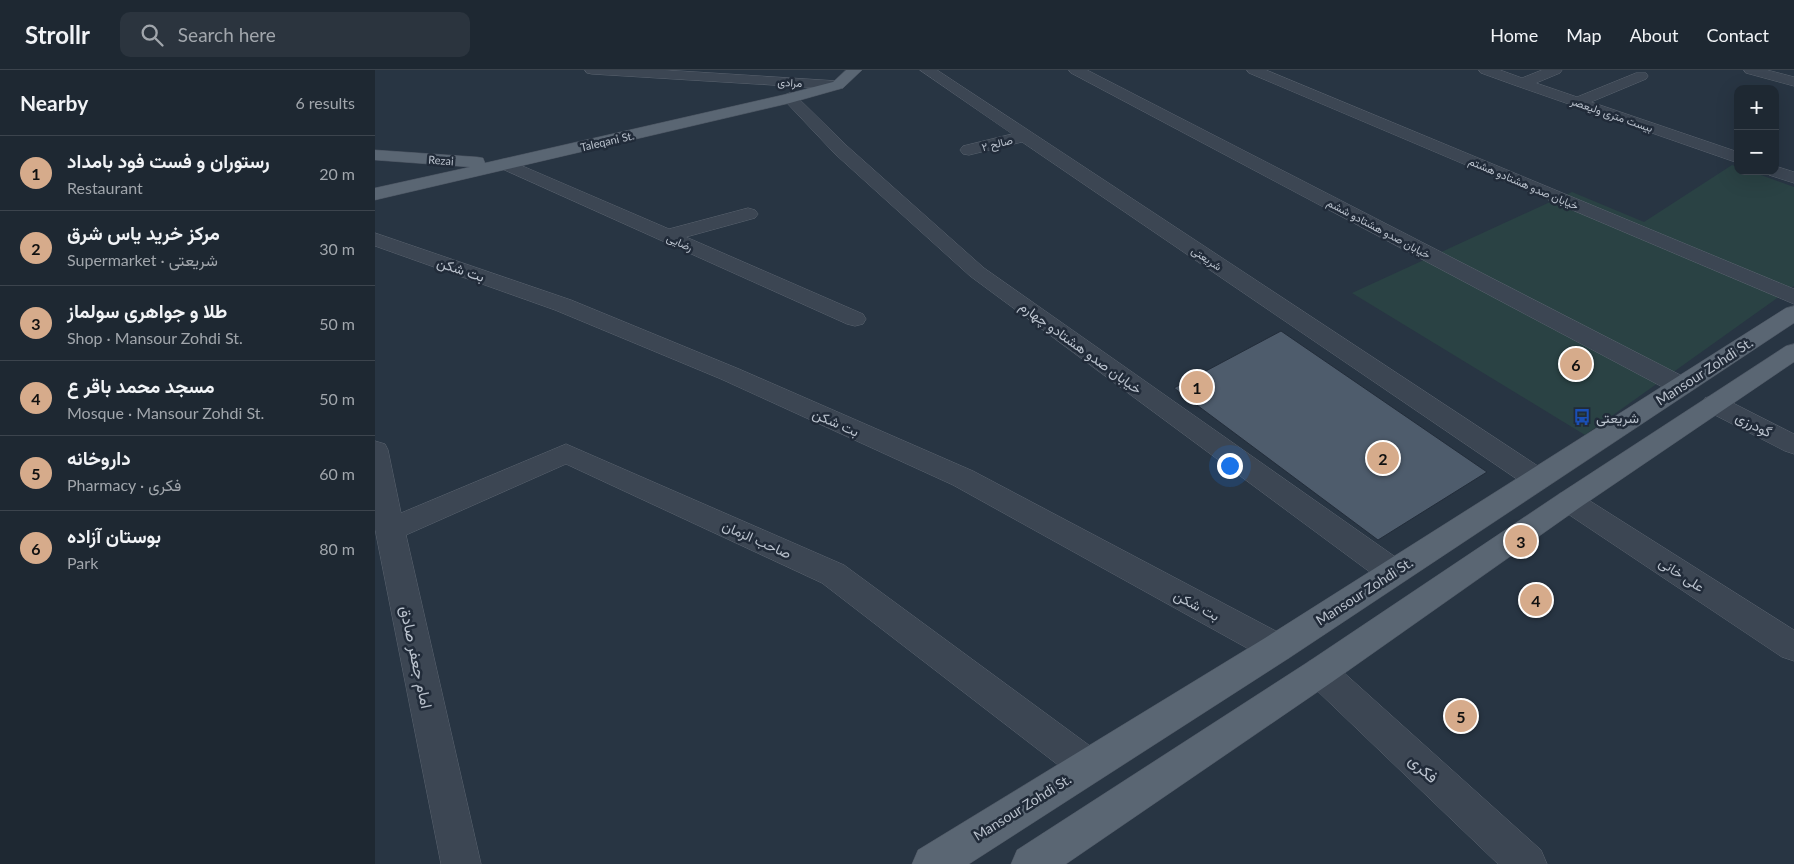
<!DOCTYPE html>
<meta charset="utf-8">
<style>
:root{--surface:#1e2832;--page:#2b343e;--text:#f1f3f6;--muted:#a1a6ac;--line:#3c444d;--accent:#d6ab8b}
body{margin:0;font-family:Lato,Vazirmatn,sans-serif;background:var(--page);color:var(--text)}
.controls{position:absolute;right:15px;top:15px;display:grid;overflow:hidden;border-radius:10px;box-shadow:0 5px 20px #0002}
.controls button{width:45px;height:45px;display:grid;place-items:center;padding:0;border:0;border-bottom:1px solid var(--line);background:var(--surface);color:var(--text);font:25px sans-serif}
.you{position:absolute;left:854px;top:395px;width:18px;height:18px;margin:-12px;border:4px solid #fff;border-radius:50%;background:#1a73e8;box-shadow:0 0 0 8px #1a73e833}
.badge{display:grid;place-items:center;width:32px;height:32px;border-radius:50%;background:var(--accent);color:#111;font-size:16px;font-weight:700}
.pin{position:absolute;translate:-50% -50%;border:2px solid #fff;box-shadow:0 1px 5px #0006}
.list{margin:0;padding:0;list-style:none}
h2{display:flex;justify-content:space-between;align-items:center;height:65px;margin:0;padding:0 20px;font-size:21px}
h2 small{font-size:16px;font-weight:400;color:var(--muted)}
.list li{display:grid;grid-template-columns:32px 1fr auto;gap:15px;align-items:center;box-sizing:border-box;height:75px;padding:0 20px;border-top:1px solid var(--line)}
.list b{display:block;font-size:19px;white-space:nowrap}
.list p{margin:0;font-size:16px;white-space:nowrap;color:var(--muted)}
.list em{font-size:16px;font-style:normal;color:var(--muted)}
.icon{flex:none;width:28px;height:28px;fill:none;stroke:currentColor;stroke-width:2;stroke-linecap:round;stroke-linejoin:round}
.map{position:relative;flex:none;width:1419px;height:794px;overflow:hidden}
header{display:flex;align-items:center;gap:30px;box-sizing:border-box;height:70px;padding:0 25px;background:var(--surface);border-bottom:1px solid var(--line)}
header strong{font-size:24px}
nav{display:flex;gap:28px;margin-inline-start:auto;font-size:18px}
.search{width:350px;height:45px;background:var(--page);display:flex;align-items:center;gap:12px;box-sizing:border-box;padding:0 18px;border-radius:10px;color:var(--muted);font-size:19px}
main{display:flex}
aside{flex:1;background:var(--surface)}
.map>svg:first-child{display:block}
</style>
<header>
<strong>Strollr</strong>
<div class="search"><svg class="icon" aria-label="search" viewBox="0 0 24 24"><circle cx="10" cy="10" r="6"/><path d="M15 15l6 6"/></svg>Search here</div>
<nav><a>Home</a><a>Map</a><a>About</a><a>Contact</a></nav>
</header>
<main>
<aside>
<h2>Nearby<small>6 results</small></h2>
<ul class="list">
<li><span class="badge">1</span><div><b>رستوران و فست فود بامداد</b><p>Restaurant</p></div><em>20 m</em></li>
<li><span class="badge">2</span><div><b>مرکز خرید یاس شرق</b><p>Supermarket · شریعتی</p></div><em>30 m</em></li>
<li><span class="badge">3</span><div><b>طلا و جواهری سولماز</b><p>Shop · Mansour Zohdi St.</p></div><em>50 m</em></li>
<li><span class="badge">4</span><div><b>مسجد محمد باقر ع</b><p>Mosque · Mansour Zohdi St.</p></div><em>50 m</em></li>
<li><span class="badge">5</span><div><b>داروخانه</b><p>Pharmacy · فکری</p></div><em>60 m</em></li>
<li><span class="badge">6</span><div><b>بوستان آزاده</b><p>Park</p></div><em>80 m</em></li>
</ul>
</aside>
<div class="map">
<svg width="1419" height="794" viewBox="0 0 1419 794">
<rect width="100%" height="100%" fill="#283543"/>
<path fill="#2a4244" d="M1357,95L1363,97V101H1375L1419,117V216L1210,365L977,223L1197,122L1269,152Z"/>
<path fill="#4e5c6c" stroke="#232d3a" d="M906,261L1112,402L1003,470L799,318Z"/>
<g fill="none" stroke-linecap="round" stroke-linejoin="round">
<g stroke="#5b6470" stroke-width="1">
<path id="minor" d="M210,0H289L463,11L468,12L470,15L468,18L463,19L217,4L212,3Z
M545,0H562L1172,402L1176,409L1172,416L1162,419L1152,416L647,72L594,85L588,84L585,80L588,76L637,64Z
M694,0H712L1315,310L1318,316L1315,322L1306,324L1297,322L696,3Z
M872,0H891L1419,219V234L874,3Z
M1104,0H1125L1147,8L1167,0H1187L1185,3L1161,13L1202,27L1261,3H1271L1273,6L1271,9L1216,32L1363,82V93L1142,16L1106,3Z
M1369,0H1392L1419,7V16L1371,3Z
M415,23L420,25L472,76L609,198L1029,493L1033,502L1029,511L1018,514L1007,511L595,206L460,84L410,31L407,28L410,25Z
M131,89L294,159L373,138L380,140L383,144L380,148L311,167L488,244L491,249L488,254L480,256L472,254L125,98L122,94L125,90Z
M1400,96L1419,102V113L1394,105L1391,101H1400Z
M0,163L196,230L364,299L598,401L914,568L919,578L914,588L902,592L890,588L578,415L346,309L180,240L0,176Z
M1339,326L1348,328L1419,364V384L1410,381L1330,340L1326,334L1330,328Z
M0,371L10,374L13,380L26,443L191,374L469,495L726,684L732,696L726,708L713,714L700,708L447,513L191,394L31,465L106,794H66L0,459Z
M1194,421L1204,424L1419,560V591L1407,587L1184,438L1180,431L1184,424Z
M945,587L957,592L1166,780L1172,794H1123L933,612L928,602L933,592Z"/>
</g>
<g stroke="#49525f" stroke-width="1">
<path id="major" d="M471,0H487L468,18L415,33L0,130V118L95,97L0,90V80L102,87L108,88L110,93L412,24L458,12Z
M1419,236V253L914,588L594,794H537L543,780L890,568L1411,238Z
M1419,274V292L1204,438L957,612L691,794H636L642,780L933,592L1184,424L1411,276Z"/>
</g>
<use href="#minor" fill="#3c4653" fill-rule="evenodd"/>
<use href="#major" fill="#5a6673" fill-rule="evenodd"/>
</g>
<defs>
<g id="bus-bare" transform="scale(1.35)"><path d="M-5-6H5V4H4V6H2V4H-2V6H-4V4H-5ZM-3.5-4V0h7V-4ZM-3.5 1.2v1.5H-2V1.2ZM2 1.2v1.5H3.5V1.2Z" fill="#1a4fb4" stroke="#212b39" stroke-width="2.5" paint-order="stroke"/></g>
</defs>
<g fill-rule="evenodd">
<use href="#bus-bare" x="1207" y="347"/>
</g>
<g text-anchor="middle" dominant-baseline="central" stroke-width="5" stroke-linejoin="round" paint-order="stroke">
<g font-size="11" fill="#bac2cd" stroke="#212b39">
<text transform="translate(415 12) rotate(3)">مرادی</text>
<text transform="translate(1237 44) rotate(19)">بیست متری ولیعصر</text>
<text transform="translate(232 71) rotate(-13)">Taleqani St.</text>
<text transform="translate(622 73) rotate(-14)">صالح ۲</text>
<text transform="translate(66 90) rotate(4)">Rezai</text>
<text transform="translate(1149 113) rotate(23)">خیابان صدو هشتادو هشتم</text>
<text transform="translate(1004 158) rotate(28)">خیابان صدو هشتادو ششم</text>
<text transform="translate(305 172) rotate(24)">رضایی</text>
<text transform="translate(832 188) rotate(34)">شریعتی</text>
</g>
<g font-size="14" fill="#bac2cd" stroke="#212b39">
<text transform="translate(86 199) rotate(19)">بت شکن</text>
<text transform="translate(706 277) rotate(36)">خیابان صدو هشتادو چهارم</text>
<text transform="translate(1329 301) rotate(-33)">Mansour Zohdi St.</text>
<text transform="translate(461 352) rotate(24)">بت شکن</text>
<text transform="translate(1379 354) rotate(27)">گودرزی</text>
<text transform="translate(382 469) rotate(24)">صاحب الزمان</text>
<text transform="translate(1307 504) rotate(33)">علی خانی</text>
<text transform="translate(989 521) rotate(-33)">Mansour Zohdi St.</text>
<text transform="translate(822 535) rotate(28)">بت شکن</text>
<text transform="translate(647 737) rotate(-32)">Mansour Zohdi St.</text>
</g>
<g font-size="14" fill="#bac2cd" stroke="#212b39" text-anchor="start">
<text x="1221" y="347">شریعتی</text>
</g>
<g font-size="16" fill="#bac2cd" stroke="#212b39">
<text transform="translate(42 587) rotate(78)">امام جعفر صادق</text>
<text transform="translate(1049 698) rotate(43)">فکری</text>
</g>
</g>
</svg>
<div class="controls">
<button>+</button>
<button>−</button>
</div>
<div class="you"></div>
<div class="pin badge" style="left:822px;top:317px">1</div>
<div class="pin badge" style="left:1008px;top:388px">2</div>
<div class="pin badge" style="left:1146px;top:471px">3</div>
<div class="pin badge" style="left:1161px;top:530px">4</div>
<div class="pin badge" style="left:1086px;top:646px">5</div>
<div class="pin badge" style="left:1201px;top:294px">6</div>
</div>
</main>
